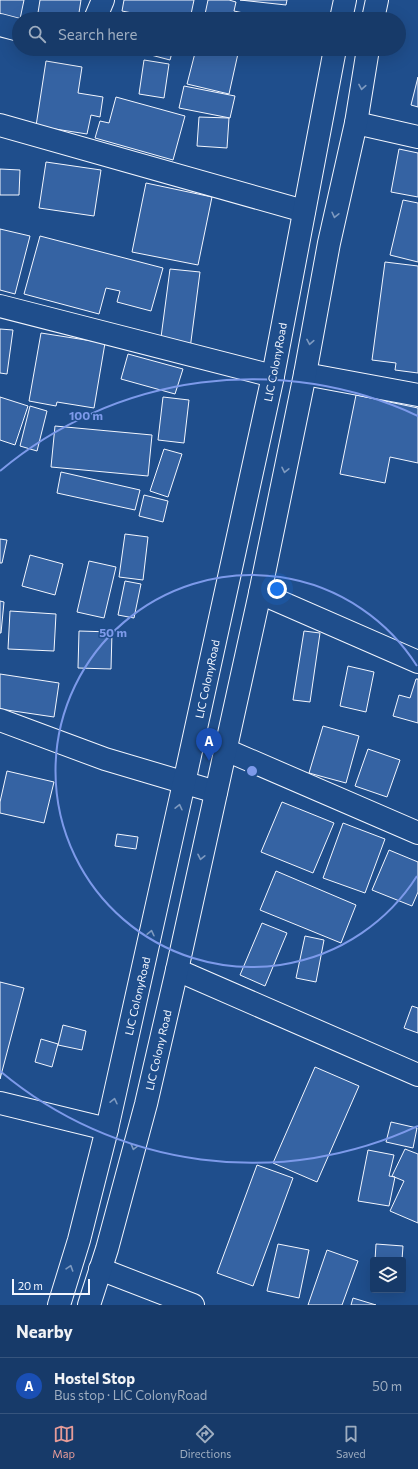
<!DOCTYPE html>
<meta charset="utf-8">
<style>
:root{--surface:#173a69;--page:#244571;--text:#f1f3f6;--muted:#9eadc0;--line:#36547d;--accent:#e69b98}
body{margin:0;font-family:Commissioner,sans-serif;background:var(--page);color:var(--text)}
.controls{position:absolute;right:12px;bottom:12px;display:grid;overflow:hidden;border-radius:4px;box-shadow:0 4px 16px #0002}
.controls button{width:36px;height:36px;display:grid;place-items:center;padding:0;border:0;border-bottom:1px solid var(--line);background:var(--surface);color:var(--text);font:20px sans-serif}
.scale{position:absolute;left:12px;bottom:10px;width:78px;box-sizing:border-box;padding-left:4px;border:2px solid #f2f6ff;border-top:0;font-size:11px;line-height:14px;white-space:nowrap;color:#f2f6ff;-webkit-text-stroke:3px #1f4e8c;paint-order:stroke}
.you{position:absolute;left:277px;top:589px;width:14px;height:14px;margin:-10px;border:3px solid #fff;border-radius:50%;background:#1a73e8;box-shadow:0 0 0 6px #1a73e833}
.badge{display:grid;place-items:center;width:26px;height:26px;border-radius:50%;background:var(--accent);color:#fff;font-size:13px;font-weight:700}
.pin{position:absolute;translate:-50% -33px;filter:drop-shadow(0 1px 2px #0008)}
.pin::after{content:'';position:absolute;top:21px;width:14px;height:12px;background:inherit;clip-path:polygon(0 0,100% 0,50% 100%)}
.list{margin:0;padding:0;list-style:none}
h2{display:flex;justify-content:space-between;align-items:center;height:52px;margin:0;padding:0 16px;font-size:17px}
h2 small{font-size:13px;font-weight:400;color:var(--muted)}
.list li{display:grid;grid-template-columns:26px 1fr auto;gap:12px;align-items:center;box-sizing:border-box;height:56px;padding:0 16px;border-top:1px solid var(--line)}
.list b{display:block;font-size:15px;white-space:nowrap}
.list p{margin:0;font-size:13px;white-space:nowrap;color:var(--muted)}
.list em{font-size:13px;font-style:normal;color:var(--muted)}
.icon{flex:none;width:22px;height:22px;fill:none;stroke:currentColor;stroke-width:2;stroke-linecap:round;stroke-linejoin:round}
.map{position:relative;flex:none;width:418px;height:1305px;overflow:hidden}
.search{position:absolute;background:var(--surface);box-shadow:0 4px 16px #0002;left:12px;right:12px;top:12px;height:44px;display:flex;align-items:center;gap:10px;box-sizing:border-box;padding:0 14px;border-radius:22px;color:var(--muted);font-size:15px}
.sheet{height:108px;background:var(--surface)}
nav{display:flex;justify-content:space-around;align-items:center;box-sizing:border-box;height:56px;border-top:1px solid var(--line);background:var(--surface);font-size:11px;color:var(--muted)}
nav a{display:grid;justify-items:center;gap:2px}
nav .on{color:var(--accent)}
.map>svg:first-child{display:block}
</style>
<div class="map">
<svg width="418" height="1305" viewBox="0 0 418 1305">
<rect width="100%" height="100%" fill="#1f4e8c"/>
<path fill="#3563a3" stroke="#f2f6ff" d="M0,0H24L20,19H0Z
M40,0H81L78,19H37Z
M124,0H194L190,19H163L122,11Z
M208,0H229L236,2L234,11L248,14L247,19H204Z
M240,0H287L286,5Z
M112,13L137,19H110Z
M128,49H173L170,60Z
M196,49H239L229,94L187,84Z
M144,60L169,64L164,98L139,94Z
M46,61L82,67L78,93L103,97L100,117L91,115L87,134L36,126Z
M418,77V107L411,105Z
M184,86L235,96L230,118L179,108Z
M116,97L185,116L173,160L95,138L100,121L109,123Z
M199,117L229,118L227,148L197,146Z
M399,149L418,153V197L391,192Z
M46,162L101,170L94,216L39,208Z
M0,169L20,170L19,195H0Z
M146,183L212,197L198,265L132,252Z
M403,200L418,203V262L390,255Z
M0,229L30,236L15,294L0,290Z
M40,236L163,268L151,311L117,302L120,291L106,288L99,314L24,294Z
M385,262L418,266V373L395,370L396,363L372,360Z
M170,269L200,272L190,349L160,345Z
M0,329L13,330L7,374L0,373Z
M41,333L105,343L94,408L57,402L56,406L29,401Z
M128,354L183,369L175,394L121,379Z
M356,395L418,408V463L390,457L385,483L340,474Z
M0,397L28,406L15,445L0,440Z
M163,397L189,400L184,443L158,440Z
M30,406L47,411L37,451L20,446Z
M55,426L152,435L148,476L51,467Z
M164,449L182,454L168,497L150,491Z
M61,472L140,490L135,510L57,493Z
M144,495L168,501L163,522L139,516Z
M125,534L148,537L143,580L119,577Z
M0,539L7,540L2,563H0Z
M30,555L63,564L55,595L22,586Z
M89,561L116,567L104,618L77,612Z
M125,581L141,584L134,618L118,615Z
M0,601L4,602L1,633H0Z
M10,611L56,614L54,651L8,649Z
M79,631L112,632L111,669L78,668Z
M304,631L320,633L310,702L293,700Z
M348,666L374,672L366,712L340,706Z
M0,674L59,683L54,717L0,709Z
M416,679H418V723L393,716L399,695L410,698Z
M323,726L359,736L346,783L309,773Z
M368,749L400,760L387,797L355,786Z
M7,771L54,782L44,823L0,813V802Z
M282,802L334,823L313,873L261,852Z
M343,823L385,839L365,893L323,878Z
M117,834L138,837L136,849L115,846Z
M389,850L418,862V892L412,906L372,890Z
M276,871L356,905L341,943L260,910Z
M262,923L287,933L265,986L240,975Z
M305,936L324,940L316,982L296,978Z
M0,982L24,988L0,1079Z
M412,1006L418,1008V1033L404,1028Z
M63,1025L86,1031L82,1050L58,1045Z
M41,1039L58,1044L52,1067L35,1062Z
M315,1067L359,1086L317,1182L273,1163Z
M391,1122L417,1128L413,1148L386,1142Z
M405,1149L418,1154V1223L390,1211L404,1181L392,1176Z
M368,1150L394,1155L389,1176L395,1177L389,1206L358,1201Z
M257,1165L293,1178L253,1286L217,1273Z
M278,1244L309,1250L299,1298L267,1291Z
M376,1244L403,1246L402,1260H375Z
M327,1250L358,1261L342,1305H308Z
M353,1298L376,1305H351Z"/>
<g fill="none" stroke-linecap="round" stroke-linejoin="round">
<g stroke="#f2f6ff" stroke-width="24">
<path id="street" d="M95,19L103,0
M0,25L19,30
M356,123L418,137
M0,125L304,211
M0,306L273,376
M305,374L418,395
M260,593L418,662
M0,720L105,759L216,792
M226,750L418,833
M177,970L418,1075
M0,1103L107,1129
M100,1269L193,1305"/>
</g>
<g stroke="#f2f6ff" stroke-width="24">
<path id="secondary" d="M341,19L345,0
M373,19L377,0
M59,1305L79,1240L107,1129L184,783L273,376L335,49
M89,1305L107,1249L146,1104L177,970L260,593L305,374L329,243L356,123L368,49"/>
</g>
<use href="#street" stroke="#1f4e8c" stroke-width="22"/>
<use href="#secondary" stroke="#1f4e8c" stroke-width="22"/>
</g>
<defs><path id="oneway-chevron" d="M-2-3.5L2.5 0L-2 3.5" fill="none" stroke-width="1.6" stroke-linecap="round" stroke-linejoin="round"/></defs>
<g stroke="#7e9ac0">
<use href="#oneway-chevron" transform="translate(362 87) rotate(100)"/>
<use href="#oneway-chevron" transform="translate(335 215) rotate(103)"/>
<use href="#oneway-chevron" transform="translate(310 342) rotate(100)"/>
<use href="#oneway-chevron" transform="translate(285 470) rotate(102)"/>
<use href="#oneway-chevron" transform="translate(179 807) rotate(-77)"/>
<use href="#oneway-chevron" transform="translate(201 857) rotate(102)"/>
<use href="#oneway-chevron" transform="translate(151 933) rotate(-77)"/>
<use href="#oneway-chevron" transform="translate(114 1101) rotate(-77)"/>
<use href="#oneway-chevron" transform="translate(134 1147) rotate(105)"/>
<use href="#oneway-chevron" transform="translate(70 1268) rotate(-72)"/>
</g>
<g fill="none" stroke="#7d9aea" stroke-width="2">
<path d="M417 876A196 196 0 1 1 417 666"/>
<path d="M418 1126A392 392 0 0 1 0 1071M0 471A392 392 0 0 1 418 416"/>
</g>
<g text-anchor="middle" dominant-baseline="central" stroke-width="3" stroke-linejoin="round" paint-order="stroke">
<g font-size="11" fill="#f2f6ff" stroke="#1f4e8c">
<text transform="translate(275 362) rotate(-79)">LIC ColonyRoad</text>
<text transform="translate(207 679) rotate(-78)">LIC ColonyRoad</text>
<text transform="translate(137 996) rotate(-77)">LIC ColonyRoad</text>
<text transform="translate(158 1050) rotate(-77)">LIC Colony Road</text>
</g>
</g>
<circle cx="252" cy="771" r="6" fill="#7d9aea" stroke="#1f4e8c" stroke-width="2"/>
<g font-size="12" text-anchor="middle" font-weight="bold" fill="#7d9aea" stroke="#1f4e8c" stroke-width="3" stroke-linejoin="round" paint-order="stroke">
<text x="86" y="420">100 m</text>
<text x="113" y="637">50 m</text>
</g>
</svg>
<div class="controls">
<button><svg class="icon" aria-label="layers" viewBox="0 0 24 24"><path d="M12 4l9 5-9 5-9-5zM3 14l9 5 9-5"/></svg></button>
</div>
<div class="scale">20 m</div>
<div class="you"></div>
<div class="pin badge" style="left:209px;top:761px;background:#1a4fb4">A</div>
<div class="search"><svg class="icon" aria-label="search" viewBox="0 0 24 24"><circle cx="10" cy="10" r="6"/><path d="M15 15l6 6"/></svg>Search here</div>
</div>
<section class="sheet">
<h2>Nearby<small></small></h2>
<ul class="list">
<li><span class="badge" style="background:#1a4fb4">A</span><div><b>Hostel Stop</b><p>Bus stop · LIC ColonyRoad</p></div><em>50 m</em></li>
</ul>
</section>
<nav>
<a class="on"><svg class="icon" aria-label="map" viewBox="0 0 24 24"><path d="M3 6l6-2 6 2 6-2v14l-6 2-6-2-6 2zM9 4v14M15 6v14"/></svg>Map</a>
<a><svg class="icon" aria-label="directions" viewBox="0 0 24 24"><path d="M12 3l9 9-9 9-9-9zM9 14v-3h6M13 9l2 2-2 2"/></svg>Directions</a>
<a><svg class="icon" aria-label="saved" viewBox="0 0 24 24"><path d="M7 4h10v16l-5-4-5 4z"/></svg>Saved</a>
</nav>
